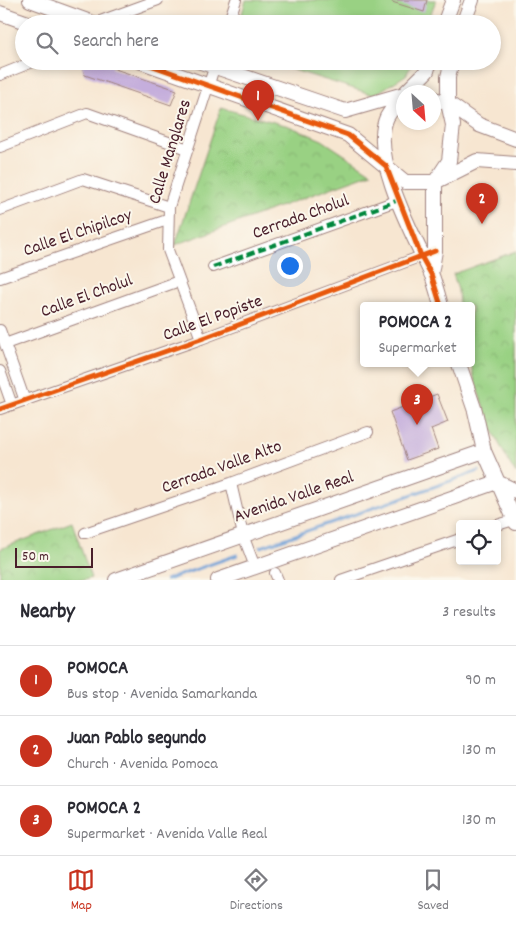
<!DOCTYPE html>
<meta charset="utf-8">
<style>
:root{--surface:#fff;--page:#f7f7f7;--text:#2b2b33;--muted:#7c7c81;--line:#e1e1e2;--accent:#c8321e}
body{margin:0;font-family:Dekko,sans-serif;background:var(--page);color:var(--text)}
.controls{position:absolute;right:15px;bottom:15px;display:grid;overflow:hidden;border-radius:5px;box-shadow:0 2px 8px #0003}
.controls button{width:45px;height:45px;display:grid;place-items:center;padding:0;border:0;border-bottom:1px solid var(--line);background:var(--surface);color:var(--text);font:25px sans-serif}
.compass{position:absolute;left:396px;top:85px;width:45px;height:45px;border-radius:50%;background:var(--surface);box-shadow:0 2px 8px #0003;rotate:154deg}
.scale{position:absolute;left:15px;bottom:12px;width:78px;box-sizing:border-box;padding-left:5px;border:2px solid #4a1f2b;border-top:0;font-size:14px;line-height:18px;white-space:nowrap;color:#4a1f2b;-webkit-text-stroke:4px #fbf7ec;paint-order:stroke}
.you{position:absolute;left:289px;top:265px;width:18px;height:18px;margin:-12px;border:4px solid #fff;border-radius:50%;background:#1a73e8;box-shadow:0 0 0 8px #1a73e833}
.badge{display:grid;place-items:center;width:32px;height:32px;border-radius:50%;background:var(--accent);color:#fff;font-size:16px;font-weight:700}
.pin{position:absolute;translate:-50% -41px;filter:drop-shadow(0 1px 2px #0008)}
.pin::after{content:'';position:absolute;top:26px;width:18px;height:15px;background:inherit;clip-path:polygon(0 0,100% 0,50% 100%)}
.popup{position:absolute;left:360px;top:302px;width:115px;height:65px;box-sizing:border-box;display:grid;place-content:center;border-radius:5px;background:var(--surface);filter:drop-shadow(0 1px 4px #0005);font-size:16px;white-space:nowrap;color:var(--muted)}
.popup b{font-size:19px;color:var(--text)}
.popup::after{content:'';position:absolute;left:50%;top:100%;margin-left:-10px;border:10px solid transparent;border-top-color:var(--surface)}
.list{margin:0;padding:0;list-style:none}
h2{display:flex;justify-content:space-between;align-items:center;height:65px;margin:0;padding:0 20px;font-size:21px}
h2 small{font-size:16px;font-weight:400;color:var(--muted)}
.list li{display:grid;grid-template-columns:32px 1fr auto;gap:15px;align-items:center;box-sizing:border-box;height:70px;padding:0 20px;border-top:1px solid var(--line)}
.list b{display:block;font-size:19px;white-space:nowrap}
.list p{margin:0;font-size:16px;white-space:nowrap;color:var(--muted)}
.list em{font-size:16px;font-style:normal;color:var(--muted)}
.icon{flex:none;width:28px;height:28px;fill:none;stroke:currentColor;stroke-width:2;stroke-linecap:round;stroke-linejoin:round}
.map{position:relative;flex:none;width:516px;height:580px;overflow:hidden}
.search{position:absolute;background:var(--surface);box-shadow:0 2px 8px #0003;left:15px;right:15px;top:15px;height:55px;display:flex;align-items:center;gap:12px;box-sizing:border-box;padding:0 18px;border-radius:28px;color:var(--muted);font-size:19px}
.sheet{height:275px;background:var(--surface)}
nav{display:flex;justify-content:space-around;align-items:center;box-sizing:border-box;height:70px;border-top:1px solid var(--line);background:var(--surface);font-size:14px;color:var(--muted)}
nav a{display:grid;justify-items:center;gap:2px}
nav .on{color:var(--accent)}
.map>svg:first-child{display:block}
</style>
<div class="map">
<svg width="516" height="580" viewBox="0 0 516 580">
<defs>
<pattern id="park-crowns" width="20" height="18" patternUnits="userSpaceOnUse" patternTransform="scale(1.25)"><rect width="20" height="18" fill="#99d183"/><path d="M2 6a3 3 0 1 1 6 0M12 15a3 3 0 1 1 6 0" fill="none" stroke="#85b371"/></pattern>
</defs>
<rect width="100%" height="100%" fill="#fbf7ec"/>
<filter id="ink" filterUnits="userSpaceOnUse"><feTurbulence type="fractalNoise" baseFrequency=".02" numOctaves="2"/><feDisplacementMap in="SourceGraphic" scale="10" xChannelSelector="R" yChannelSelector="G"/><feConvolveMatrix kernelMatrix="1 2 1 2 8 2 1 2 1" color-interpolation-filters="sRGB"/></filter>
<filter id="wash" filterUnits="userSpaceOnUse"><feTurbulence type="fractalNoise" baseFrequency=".0096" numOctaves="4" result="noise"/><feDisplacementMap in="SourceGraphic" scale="20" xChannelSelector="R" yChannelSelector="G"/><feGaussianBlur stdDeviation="1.12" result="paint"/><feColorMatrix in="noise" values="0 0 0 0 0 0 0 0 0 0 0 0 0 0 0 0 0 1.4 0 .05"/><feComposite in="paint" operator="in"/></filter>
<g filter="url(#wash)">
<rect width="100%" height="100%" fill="#f7e6d1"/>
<path fill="url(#park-crowns)" stroke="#727857" d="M221,108L289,126L322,140L372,173L175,245Z
M516,251V474C497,444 478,399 471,364C468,346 471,325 471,306H459L458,290L453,274Z
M72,522L91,578L84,580H0V549Z"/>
<path fill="#99d183" stroke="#727857" d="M246,0H436L427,24H239Z
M265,61H414L406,75L374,95Z"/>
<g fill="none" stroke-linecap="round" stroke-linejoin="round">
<path stroke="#6a9cd5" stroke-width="3" d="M261,547L479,471
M166,580L237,555"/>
</g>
<g id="blocks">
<path fill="#c5aedc" d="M393,0H427L424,12L392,2Z
M80,61H114L112,68L177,90L171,105L85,75Z
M437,394L448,422L431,429L438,449L407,460L390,412Z"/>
</g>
</g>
<g filter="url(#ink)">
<use href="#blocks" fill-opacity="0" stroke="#a0827e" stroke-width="1"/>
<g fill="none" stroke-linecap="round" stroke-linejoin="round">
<g stroke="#a0827e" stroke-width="12">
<path id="street" d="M95,23L158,0
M228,24L236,0
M0,75L35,61
M0,147L87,113L188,149
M0,210L83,179L169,207
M213,267L399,200
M0,278L167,220
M0,330L25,401
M201,339L168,250L169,207L216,62
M5,344L179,281
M0,371L12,405
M0,409L201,339L427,254
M231,483L243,535L255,567
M497,525L514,520
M85,533L231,483L368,432
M275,573L278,580
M341,580L460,539"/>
</g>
<g stroke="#a0827e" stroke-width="16">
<path id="secondary" d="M30,0L96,24
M0,13L31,24
M444,24L453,0
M463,24L472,0
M139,61L348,135L405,182H435L477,161L516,164
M198,61L345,111L404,94
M406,92L427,71L430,61
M404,96C398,102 391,110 387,117C369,155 414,237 431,273C435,283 438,295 441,306
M434,99L448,103L479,125L516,139
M431,274L435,251V182L449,161L453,125L448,103V77L452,61
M459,364L475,411L484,451L516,523
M497,482L516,491
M116,580L484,451
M218,580L497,482"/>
</g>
<use href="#street" stroke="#fff" stroke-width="10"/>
<use href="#secondary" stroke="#fff" stroke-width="14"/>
<path stroke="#00873e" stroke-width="4" stroke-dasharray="8 4" stroke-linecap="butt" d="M213,267L399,200"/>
<g stroke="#fbf7ec" stroke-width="8">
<path id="cycleway" d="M139,61L348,135L386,166L421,256L431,274L441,306
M0,409L201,339L435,251"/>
</g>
<use href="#cycleway" stroke="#e8590c" stroke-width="5"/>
</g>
</g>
<g text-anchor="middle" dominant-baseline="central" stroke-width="4" stroke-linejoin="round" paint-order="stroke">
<g font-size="18" fill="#4a1f2b" stroke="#fbf7ec">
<text transform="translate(171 152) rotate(-73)">Calle Manglares</text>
<text transform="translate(301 218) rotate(-20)">Cerrada Cholul</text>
<text transform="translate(78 234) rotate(-19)">Calle El Chipilcoy</text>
<text transform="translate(87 297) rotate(-20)">Calle El Cholul</text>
<text transform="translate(213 319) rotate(-20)">Calle El Popiste</text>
<text transform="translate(222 468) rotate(-20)">Cerrada Valle Alto</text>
<text transform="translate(294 498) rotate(-19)">Avenida Valle Real</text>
</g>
</g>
</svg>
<div class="controls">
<button><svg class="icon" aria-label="locate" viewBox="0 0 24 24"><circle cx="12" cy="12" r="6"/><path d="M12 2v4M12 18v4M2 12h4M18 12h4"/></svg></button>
</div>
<svg class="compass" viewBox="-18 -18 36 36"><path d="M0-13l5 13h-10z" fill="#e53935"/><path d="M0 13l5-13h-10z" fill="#7c7c81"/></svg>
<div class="scale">50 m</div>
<div class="you"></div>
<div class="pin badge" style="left:258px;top:121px">1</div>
<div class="pin badge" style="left:482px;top:224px">2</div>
<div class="pin badge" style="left:417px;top:425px">3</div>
<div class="popup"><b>POMOCA 2</b>Supermarket</div>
<div class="search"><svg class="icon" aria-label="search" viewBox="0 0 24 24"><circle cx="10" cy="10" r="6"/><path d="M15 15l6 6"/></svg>Search here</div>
</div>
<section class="sheet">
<h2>Nearby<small>3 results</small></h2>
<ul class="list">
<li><span class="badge">1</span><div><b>POMOCA</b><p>Bus stop · Avenida Samarkanda</p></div><em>90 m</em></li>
<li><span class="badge">2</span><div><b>Juan Pablo segundo</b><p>Church · Avenida Pomoca</p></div><em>130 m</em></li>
<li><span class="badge">3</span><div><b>POMOCA 2</b><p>Supermarket · Avenida Valle Real</p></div><em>130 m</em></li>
</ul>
</section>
<nav>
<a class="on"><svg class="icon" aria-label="map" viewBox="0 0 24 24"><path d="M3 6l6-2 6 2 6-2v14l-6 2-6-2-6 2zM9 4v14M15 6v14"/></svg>Map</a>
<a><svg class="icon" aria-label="directions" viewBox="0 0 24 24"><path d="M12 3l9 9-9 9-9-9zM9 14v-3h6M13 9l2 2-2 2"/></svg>Directions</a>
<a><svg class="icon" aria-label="saved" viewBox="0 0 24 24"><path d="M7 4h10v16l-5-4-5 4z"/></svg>Saved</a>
</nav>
